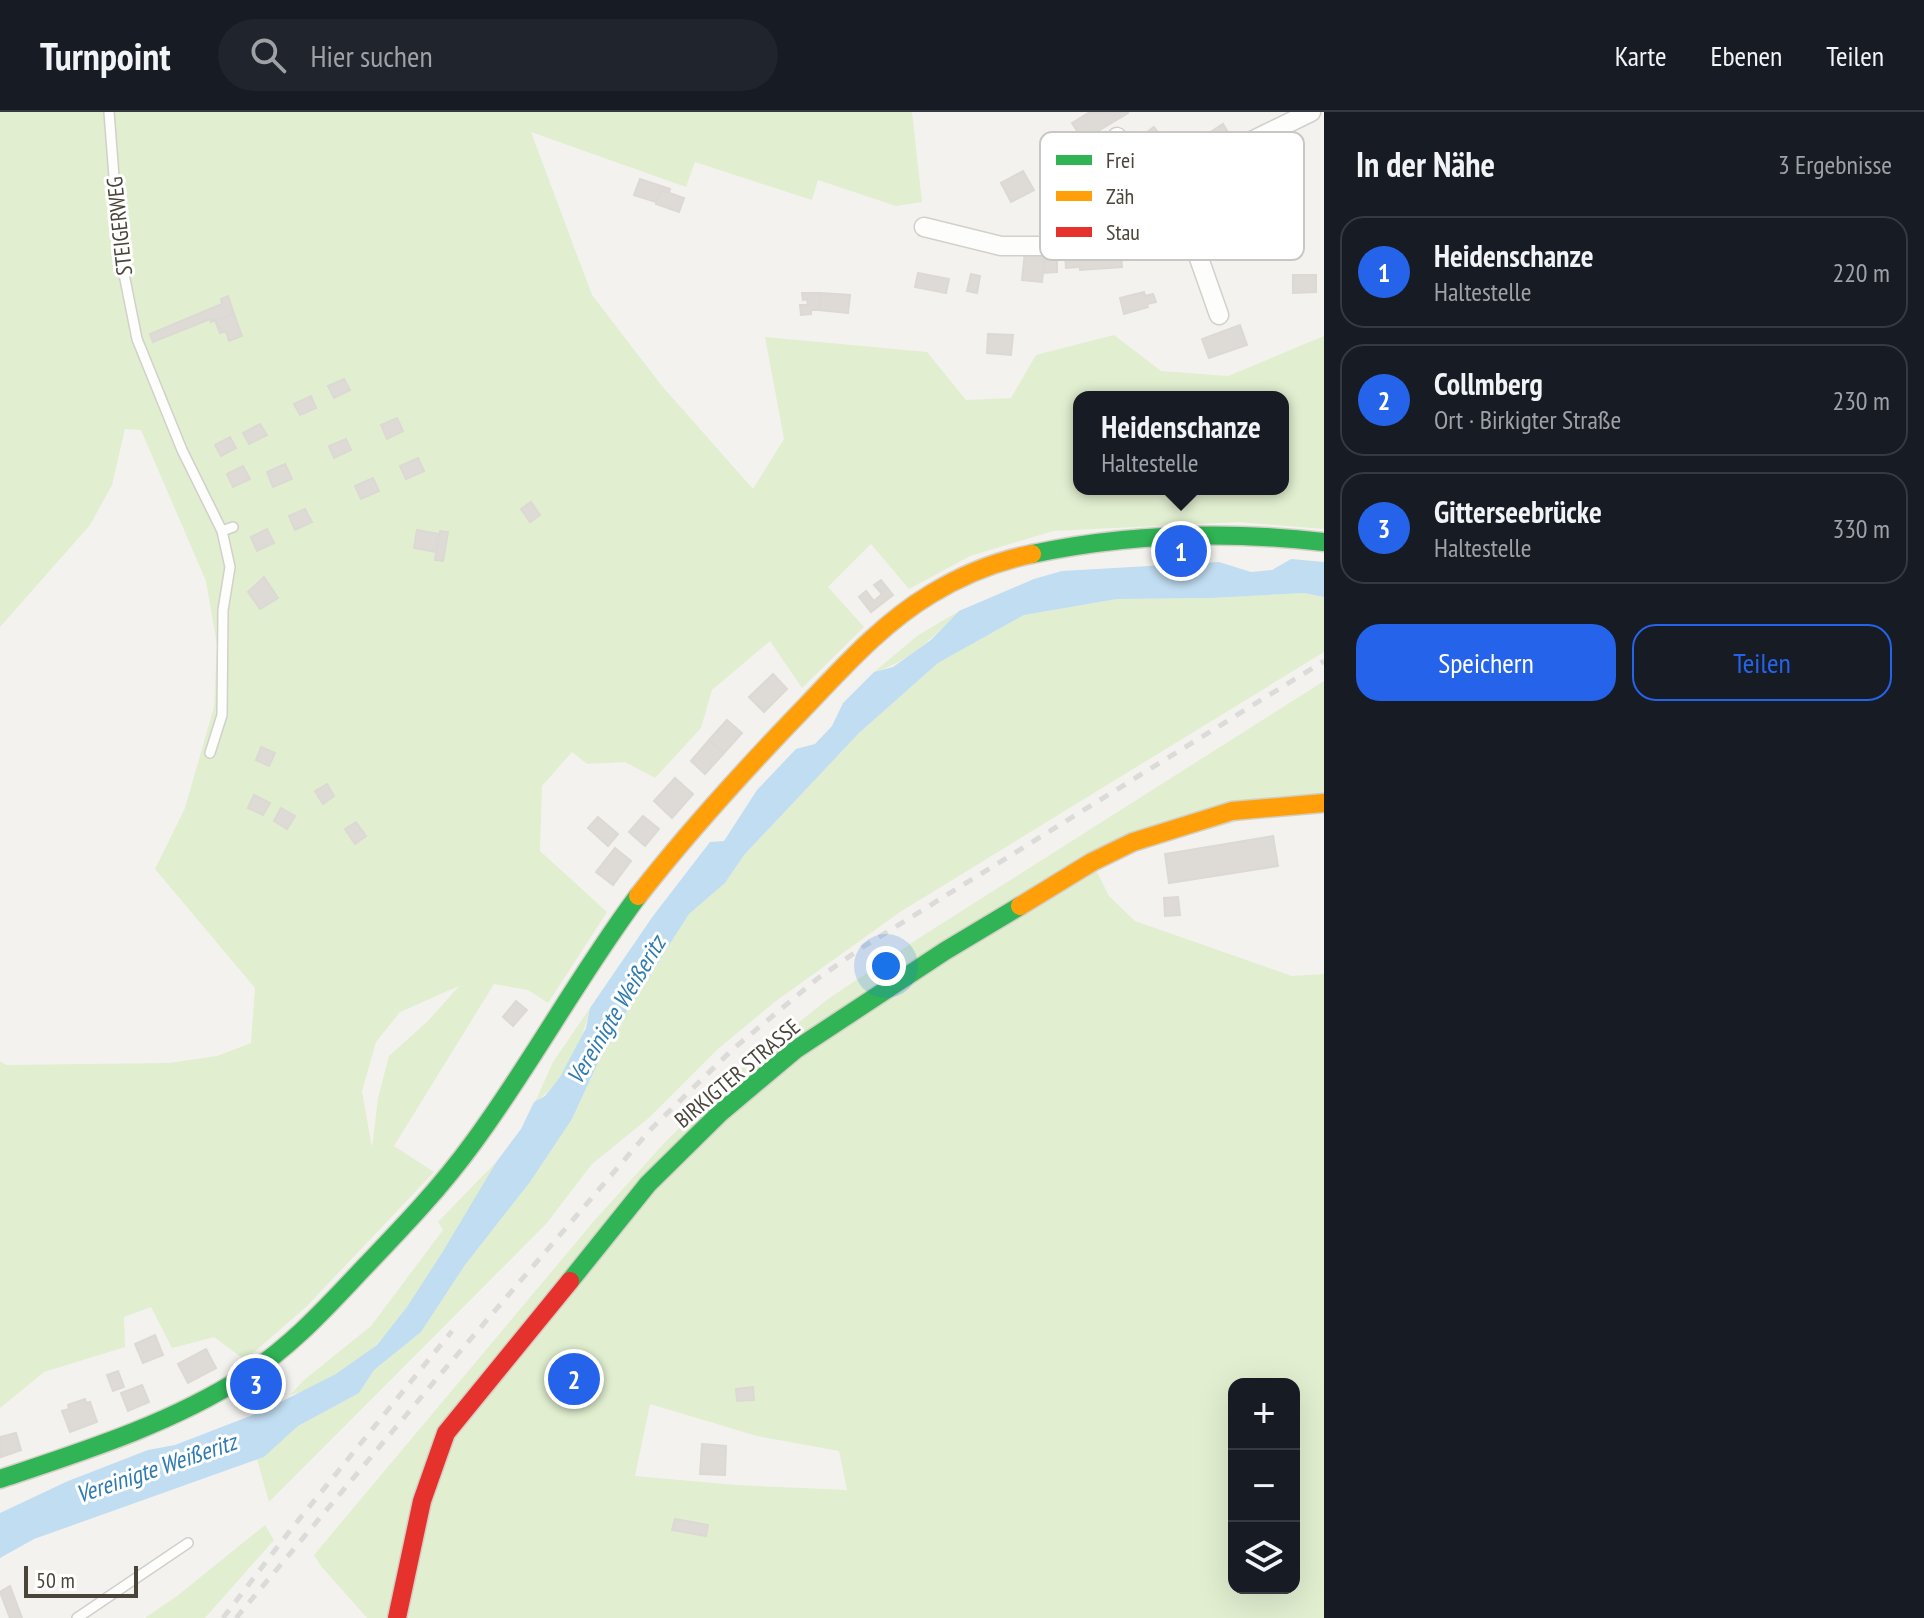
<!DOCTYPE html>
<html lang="de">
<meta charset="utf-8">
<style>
:root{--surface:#171b24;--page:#20242c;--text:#f1f3f6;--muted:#9ea1a6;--line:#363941;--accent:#2563eb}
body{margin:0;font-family:"PT Sans Narrow",sans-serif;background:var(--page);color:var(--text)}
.controls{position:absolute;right:24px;bottom:24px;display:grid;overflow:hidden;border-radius:16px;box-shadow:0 8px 32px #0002}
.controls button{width:72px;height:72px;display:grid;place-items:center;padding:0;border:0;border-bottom:2px solid var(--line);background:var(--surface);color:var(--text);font:40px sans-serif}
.scale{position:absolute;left:24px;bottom:20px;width:114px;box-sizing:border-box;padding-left:8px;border:4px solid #4b4439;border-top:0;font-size:22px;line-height:28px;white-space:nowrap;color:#4b4439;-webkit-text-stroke:6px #fff;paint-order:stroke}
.you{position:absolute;left:886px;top:854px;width:28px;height:28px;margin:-20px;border:6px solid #fff;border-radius:50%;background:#1a73e8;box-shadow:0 0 0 12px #1a73e833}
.badge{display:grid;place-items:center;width:52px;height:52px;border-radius:50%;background:var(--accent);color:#fff;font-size:26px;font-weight:700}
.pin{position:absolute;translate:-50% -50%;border:4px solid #fff;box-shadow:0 2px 8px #0006}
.popup{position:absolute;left:1073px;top:279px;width:216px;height:104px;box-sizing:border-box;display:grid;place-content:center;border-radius:16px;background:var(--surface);filter:drop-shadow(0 2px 6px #0005);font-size:26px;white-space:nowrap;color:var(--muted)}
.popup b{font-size:30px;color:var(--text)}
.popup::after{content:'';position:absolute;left:50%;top:100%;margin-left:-16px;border:16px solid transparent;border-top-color:var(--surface)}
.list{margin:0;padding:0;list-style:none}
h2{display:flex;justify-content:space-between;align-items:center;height:104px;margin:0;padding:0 32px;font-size:34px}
h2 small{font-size:26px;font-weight:400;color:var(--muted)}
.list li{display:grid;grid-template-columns:52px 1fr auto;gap:24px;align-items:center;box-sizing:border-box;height:112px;margin:0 16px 16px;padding:0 16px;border:2px solid var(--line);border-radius:24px}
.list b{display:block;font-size:30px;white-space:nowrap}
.list p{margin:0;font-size:26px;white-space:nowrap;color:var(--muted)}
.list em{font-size:26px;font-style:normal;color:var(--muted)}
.actions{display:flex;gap:16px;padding:24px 32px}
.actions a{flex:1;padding:18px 0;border:2px solid var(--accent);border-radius:24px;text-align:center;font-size:28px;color:var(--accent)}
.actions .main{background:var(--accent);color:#fff}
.icon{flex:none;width:44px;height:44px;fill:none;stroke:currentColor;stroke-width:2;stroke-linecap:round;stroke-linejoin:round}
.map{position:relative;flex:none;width:1324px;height:1506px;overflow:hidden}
header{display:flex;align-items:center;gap:48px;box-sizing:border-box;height:112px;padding:0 40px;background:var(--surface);border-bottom:2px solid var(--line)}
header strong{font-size:38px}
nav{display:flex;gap:44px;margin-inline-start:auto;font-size:28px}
.search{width:560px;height:72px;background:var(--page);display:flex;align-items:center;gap:20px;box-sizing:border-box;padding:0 28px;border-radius:44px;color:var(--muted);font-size:30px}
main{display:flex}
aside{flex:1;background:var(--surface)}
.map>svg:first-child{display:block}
</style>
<header>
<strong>Turnpoint</strong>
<div class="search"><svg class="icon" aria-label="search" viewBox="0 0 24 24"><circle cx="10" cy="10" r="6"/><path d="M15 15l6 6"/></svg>Hier suchen</div>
<nav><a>Karte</a><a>Ebenen</a><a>Teilen</a></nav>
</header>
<main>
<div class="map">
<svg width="1324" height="1506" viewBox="0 0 1324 1506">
<rect width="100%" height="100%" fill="#f4f2ee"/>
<path fill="#e1eecf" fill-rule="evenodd" d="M0,0H912L922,90L896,94L818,68L812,88L695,50L686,75L531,20L592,183L662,274L753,377L784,327L765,225L927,240L966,288L1011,286L1036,243L1114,223L1161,259L1228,264L1324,224V100V417L1239,410L1053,419L970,444L909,477L871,432L828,475L864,515L802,576L770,529L712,578L701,616L655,666L625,650L587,652L572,640L542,674L540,739L607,800L548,891L528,878L494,872L394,1034L434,1060L307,1194L245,1248L214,1225L172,1236L151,1195L124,1205L125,1235L44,1260L0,1296V949L6,953L169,951L217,944L251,931L255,876L155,757L185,696L214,595L217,533L206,469L141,318L125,317L112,373L90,413L0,515ZM1079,285H1283V377H1079ZM459,874L428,909L389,944L378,986L372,1036L362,979L376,930L400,900Z
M1304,481L1324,485V540L900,800L776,889L719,936L650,1005L592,1052L546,1112L269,1390L257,1347L264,1345L298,1314L359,1281L374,1258L421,1220L465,1153L530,1070L572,1007L608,929L689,802L725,771L744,743L859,621L938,551L1024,503L1117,487L1211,486Z
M959,499C934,525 909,550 874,560L917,524Z
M1324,569V691L1289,695L1092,750L1109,784L1135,809L1292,864L1324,862V1506H367L321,1454L314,1443L594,1109L667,1028L743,955L828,887L919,826ZM1234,1272H1294V1476H1234ZM650,1292L757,1324L839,1339L847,1378L736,1373L635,1364Z
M590,896C583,929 563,972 535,990L553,950Z
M497,1049C465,1109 424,1180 379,1230C361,1250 316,1278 290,1283L304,1268L371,1214L443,1118L438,1110Z
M265,1413L274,1428L205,1506H145L177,1484Z"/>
<path fill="#c0ddf1" d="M1291,447L1324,450V485L1304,481L1211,486L1117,487L1024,503L938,551L859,621L744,743L725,771L689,802L608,929L572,1007L530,1070L465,1153L421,1220L374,1258L359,1281L298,1314L264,1345L34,1427L0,1446V1401L68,1369L148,1338L175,1333L263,1299L336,1262L377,1233L407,1195L442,1141L497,1049L521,1017L534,990L545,984L560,965L586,916L590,896L653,804L710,730L724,729L757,678L796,637L815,632L832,614L843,591L874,560L893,555L931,528L959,499L1034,467L1062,459L1219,450L1251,460L1272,458Z"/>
<path fill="#dedbd6" stroke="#dcd9d4" stroke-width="2" d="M1090,0H1127L1128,1L1083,28L1072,11Z
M1223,12L1231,25L1217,34L1209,21Z
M1154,15L1165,29L1146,43L1135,29Z
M1273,33L1285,54L1261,69L1248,48Z
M1178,39L1192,56L1175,70L1161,53Z
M1110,40L1119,57L1100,68L1091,52Z
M1023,59L1034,78L1011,90L1001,71Z
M640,67L670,77L669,81L661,78L656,90L634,83Z
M1073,68L1087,94L1067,105L1053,79Z
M661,78L684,86L679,100L656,92Z
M1207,87L1224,96L1210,119L1194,110Z
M1121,135L1122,155L1080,158V155L1066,156L1065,142L1079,141V138Z
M1025,140L1045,142L1042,170L1022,168Z
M1057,144V160L1043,161L1045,145Z
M918,161L949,167L946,181L915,175Z
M971,162L980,164L977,181L967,179Z
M1293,163H1316V180L1293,181Z
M1144,180L1145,184L1153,182L1156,190L1147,192L1148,195L1124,202L1120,186Z
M802,181H821L819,198H811V202L801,203L800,193H808L807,187L803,188Z
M821,181L850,183L848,201L819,198Z
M228,184L234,202L211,210L210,207L153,230L150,222L222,192L221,187Z
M234,202L242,224L229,229L226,219L220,221L215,208Z
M1240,213L1247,233L1209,246L1202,227Z
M988,222L1013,223L1011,243L987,241Z
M344,267L350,278L334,286L328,274Z
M311,284L316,296L300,303L294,292Z
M397,306L403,319L387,327L381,313Z
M260,312L267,323L249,332L243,321Z
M230,325L236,336L221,344L215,333Z
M346,327L351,338L334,346L329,334Z
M418,346L424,359L406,367L400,354Z
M285,352L292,367L273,375L267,360Z
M243,354L250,367L233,375L227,362Z
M373,366L379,379L361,387L355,374Z
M531,390L540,403L530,410L521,397Z
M305,397L312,410L295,418L289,404Z
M267,417L274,431L257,439L251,425Z
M417,418L439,422L436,440L414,436Z
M440,419L448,420L443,449L435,448Z
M264,465L278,486L260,497L248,480Z
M881,468L893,483L871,500L859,485L866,479L874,489L882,482L874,473Z
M773,562L787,577L764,600L749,585Z
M727,608L742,621L724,641L709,628Z
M709,628L724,641L705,662L691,649Z
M261,635L275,641L269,654L256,648Z
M675,666L693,682L672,706L654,689Z
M327,672L334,684L323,692L315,679Z
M254,683L270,691L263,703L248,696Z
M281,696L295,704L287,717L274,709Z
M643,704L659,717L645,734L629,720Z
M598,705L618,722L608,734L588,716Z
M356,710L366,724L355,732L345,717Z
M1273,724L1278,754L1169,771L1165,742Z
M615,736L631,749L613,773L596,760Z
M1178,785L1180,803L1165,804L1164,786Z
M516,889L527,898L513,914L503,905Z
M155,1223L163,1243L143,1251L135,1232Z
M206,1237L216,1256L188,1271L178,1252Z
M118,1259L124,1275L113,1279L107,1263Z
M142,1273L149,1290L128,1299L121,1281Z
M753,1275L754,1288L737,1289L736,1277Z
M85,1287L86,1291L90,1290L97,1310L70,1320L62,1299L69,1297L68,1293Z
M16,1321L21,1338L1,1345L0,1325Z
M702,1332L726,1334L725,1363L700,1362Z
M675,1407L708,1413L706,1424L672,1418Z
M10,1474L22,1506H10L0,1480Z"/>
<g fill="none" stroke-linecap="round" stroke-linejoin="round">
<g stroke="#d2d0cb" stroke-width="12">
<path id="lane" d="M109,0L120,142L137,227L182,338L222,419L230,455L223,498L222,603L210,641
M222,419L233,415
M77,1506L188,1431"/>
</g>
<g stroke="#d2d0cb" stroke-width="21">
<path id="street" d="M1117,25L1194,132L1219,203
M924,115L1001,134H1061L1156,124L1180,112L1192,99L1216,56L1231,39L1311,0"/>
</g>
<g stroke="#d3cfc5" stroke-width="21">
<path id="fast" d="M1032,442C1127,422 1228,419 1324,430
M570,1169L648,1072L720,1001L795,938L945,839L1020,794
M0,1367C84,1339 170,1312 245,1264C289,1236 322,1200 357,1163C398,1120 439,1078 473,1031C532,951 579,863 638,784"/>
</g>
<g stroke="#d3cfc5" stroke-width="21">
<path id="slow" d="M638,784C691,716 749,653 808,592C846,552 884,510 931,482C962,463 997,449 1032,442
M1020,794L1092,750L1133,730L1232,699L1324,691"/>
</g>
<g stroke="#d3cfc5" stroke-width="21">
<path id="jam" d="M397,1506L422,1389L446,1321L570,1169"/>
</g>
<use href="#lane" stroke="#fdfdfc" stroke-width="9"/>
<use href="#street" stroke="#fdfdfc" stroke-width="18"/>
<use href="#fast" stroke="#30b455" stroke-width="18"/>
<use href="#slow" stroke="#ff9f0a" stroke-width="18"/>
<use href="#jam" stroke="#e5322d" stroke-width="18"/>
<path stroke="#dbdbda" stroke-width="5" stroke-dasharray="10 10" stroke-linecap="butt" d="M223,1506L292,1416L452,1219
M236,1506L438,1265L650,1018L733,937L817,867L863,835L1324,549"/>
</g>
<g text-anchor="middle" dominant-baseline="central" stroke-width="6" stroke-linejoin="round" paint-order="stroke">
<g font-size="22" fill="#4b4439" stroke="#fff">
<text transform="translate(119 114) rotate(-96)">STEIGERWEG</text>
<text transform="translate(737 961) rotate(-40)">BIRKIGTER STRASSE</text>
</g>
<g font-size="24" font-style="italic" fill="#2e7ab2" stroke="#fff">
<text transform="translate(616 898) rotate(-59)">Vereinigte Weißeritz</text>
<text transform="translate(156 1356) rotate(-19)">Vereinigte Weißeritz</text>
</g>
</g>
<rect x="1040" y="20" width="264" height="128" rx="12" fill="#fff" stroke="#c9c7c4" stroke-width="2"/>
<rect x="1056" y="43" width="36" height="10" fill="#30b455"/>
<rect x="1056" y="79" width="36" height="10" fill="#ff9f0a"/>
<rect x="1056" y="115" width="36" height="10" fill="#e5322d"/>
<g font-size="22" fill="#4b4439">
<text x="1106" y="56">Frei</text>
<text x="1106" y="92">Zäh</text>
<text x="1106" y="128">Stau</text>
</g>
</svg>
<div class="controls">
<button>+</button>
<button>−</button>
<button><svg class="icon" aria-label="layers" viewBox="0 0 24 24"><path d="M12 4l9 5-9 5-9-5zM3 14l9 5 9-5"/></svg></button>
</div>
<div class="scale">50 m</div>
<div class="you"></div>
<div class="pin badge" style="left:1181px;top:439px">1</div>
<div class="popup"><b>Heidenschanze</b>Haltestelle</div>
<div class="pin badge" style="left:574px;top:1267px">2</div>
<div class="pin badge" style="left:256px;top:1272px">3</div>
</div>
<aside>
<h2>In der Nähe<small>3 Ergebnisse</small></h2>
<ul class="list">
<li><span class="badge">1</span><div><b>Heidenschanze</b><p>Haltestelle</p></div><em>220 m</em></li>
<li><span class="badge">2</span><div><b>Collmberg</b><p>Ort · Birkigter Straße</p></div><em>230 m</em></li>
<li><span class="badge">3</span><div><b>Gitterseebrücke</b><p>Haltestelle</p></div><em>330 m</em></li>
</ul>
<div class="actions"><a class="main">Speichern</a><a>Teilen</a></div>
</aside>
</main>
